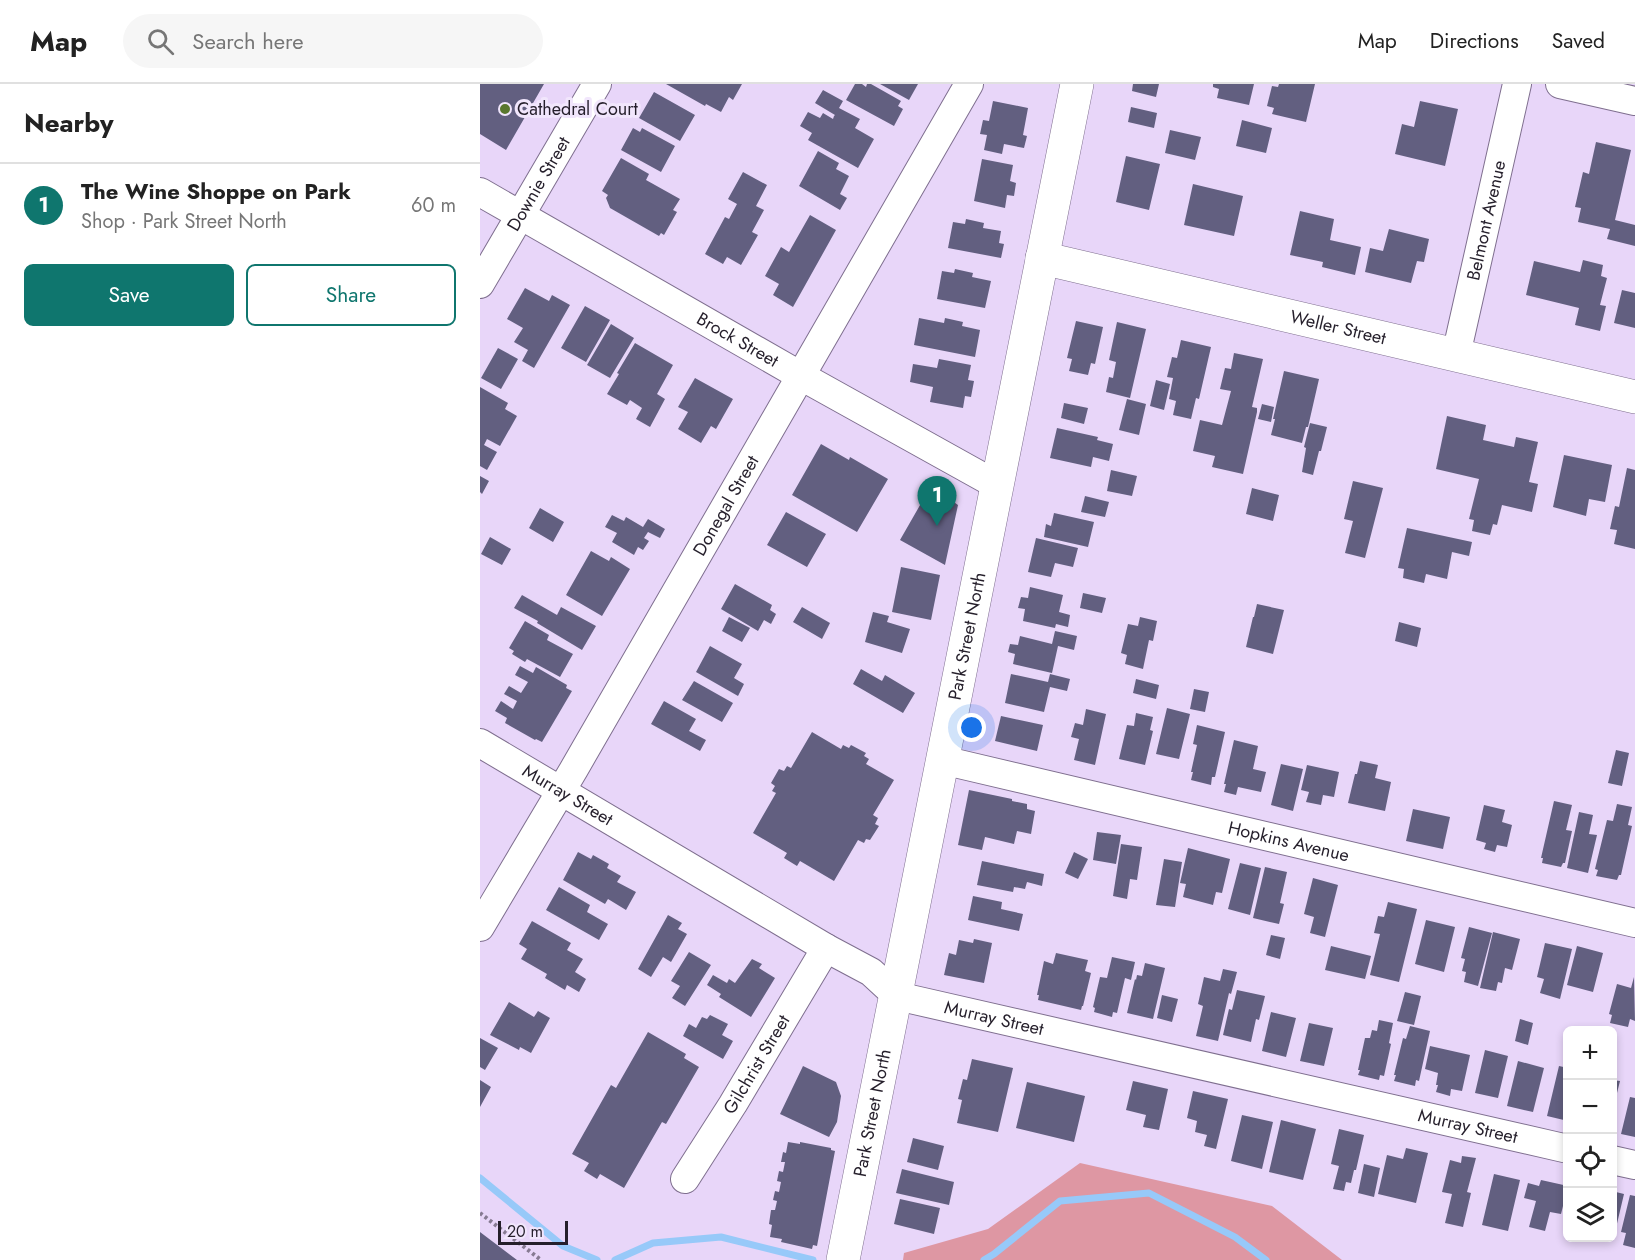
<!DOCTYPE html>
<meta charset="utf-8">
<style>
:root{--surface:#fff;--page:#f6f6f6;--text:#222;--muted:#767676;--line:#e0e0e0;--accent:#0f766e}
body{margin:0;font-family:Jost,sans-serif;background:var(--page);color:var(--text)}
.controls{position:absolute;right:18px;bottom:18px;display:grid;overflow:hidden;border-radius:9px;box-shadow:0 3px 9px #0003}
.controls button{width:54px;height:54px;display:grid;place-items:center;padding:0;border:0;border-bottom:2px solid var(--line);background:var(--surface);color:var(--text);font:30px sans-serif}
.scale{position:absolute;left:18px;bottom:15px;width:70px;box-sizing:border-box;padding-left:6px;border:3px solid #251f2b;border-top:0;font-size:16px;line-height:21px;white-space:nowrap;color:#251f2b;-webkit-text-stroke:4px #f1e6fc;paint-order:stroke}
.you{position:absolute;left:492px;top:644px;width:21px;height:21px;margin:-15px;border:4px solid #fff;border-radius:50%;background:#1a73e8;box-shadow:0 0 0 9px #1a73e833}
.badge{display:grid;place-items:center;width:39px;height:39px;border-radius:50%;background:var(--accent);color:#fff;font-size:20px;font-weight:700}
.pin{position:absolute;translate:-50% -50px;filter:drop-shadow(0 2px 3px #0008)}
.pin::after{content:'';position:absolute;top:32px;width:21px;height:18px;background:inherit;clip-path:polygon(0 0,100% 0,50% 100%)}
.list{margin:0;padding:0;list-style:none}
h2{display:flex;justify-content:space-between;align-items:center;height:78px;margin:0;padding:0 24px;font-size:26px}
h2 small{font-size:20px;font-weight:400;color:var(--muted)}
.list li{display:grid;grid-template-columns:39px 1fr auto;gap:18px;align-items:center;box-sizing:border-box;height:84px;padding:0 24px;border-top:2px solid var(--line)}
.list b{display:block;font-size:22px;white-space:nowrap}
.list p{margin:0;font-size:20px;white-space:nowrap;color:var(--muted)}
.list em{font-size:20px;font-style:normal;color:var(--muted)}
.actions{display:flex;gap:12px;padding:18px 24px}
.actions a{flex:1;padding:14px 0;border:2px solid var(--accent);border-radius:9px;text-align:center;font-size:21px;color:var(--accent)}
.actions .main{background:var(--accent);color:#fff}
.icon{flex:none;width:33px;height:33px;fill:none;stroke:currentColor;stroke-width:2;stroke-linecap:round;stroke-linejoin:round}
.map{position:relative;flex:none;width:1155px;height:1176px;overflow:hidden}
header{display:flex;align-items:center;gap:36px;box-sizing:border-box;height:84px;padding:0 30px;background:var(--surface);border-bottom:2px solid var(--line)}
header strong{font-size:28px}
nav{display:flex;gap:33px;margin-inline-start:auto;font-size:21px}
.search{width:420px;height:54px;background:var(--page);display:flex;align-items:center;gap:15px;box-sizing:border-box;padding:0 21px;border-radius:33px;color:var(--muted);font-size:22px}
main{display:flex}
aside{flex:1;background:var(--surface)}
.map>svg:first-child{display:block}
</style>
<header>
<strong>Map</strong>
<div class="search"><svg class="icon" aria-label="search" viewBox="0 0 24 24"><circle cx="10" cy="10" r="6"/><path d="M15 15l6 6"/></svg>Search here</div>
<nav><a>Map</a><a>Directions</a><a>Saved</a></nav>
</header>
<main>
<aside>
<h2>Nearby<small></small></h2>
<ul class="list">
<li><span class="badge">1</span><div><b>The Wine Shoppe on Park</b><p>Shop · Park Street North</p></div><em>60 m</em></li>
</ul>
<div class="actions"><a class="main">Save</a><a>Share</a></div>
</aside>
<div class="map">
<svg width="1155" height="1176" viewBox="0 0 1155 1176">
<rect width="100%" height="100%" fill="#e8d6f9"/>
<path fill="#de97a3" d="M600,1079L792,1122L862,1176H423L424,1169L508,1145Z"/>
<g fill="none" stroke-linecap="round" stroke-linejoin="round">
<path stroke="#97c9f9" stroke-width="7" d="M0,1094L83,1162L117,1176
M135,1176L173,1159L241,1153L333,1176
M504,1176L514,1170L580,1117L669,1109L755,1153L786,1176"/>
</g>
<path fill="#625f80" d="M0,0H64L26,66L0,50Z
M186,0H262L253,16L249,13L241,28L226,20L225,22Z
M375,0H382L386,3L387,0H391L421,17L418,22L423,25L414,42L366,16Z
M400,0H438L429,16Z
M653,0H679L676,13L652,7Z
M733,0H774L769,21L737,14L739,5L733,3Z
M799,0H835L826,38L792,30L794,24L787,22L792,2L798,3Z
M343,6L363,17L359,24L380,35L375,44L394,55L378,84L328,56L332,49L320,42L328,28L340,34L343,29L353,35L354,32L355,31L335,19Z
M174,8L215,31L200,57L159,34Z
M513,17L548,24L543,51L547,52L544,64L524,60L522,70L504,66L507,51L500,50L503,36L509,37Z
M940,17L978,25L965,82L915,70L922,40L934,43Z
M651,23L677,29L674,44L648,38Z
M762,36L792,44L786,69L756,62Z
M153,44L160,48L162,44L195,62L181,88L141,66Z
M690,46L721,53L715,76L685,69Z
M1116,58L1151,66L1135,136L1155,141V162L1127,155L1130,145L1098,138L1101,124L1095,123L1103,88L1109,90Z
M338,67L359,79L356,85L369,92L360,110L367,114L360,126L319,102Z
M646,72L680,80L669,126L636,118Z
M141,74L169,90L166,96L200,115L193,126L197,128L184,151L181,149L179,152L130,124L126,114L128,111L122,107Z
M502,75L533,81L530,97L536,99L534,112L527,111L525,124L494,117Z
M263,88L287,101L276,122L284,126L272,148L278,151L261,181L247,173L243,180L225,170L245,133L249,135L257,120L248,115Z
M713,100L763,112L754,152L704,141Z
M820,127L854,135L850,156L881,163L875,191L842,183L843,178L810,171Z
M330,131L356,146L313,223L293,211L299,200L285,192L301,163L309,168Z
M486,135L504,139L503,144L521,147L519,159L524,160L521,174L468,164L473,138L485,140Z
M909,145L949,155L944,178L937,177L931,199L885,188L890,164L903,167Z
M1103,176L1123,181L1121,192L1127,194L1120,221L1126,222L1120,247L1095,241L1099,224L1046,211L1054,177L1100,188Z
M475,185L493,189L492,193L511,197L505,224L457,215L462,187L474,189Z
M45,204L69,217L72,211L90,221L54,284L42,277L48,266L34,258L43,244L27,235Z
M1142,206L1155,209V244L1134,239Z
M105,222L130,236L106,278L81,264Z
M439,234L464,239L465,234L483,238L482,242L500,246L495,273L434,261Z
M596,237L623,243L615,280L611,279L608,291L589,287L592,275L587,274Z
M637,238L666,245L650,314L626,308L629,293L633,294L636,278L629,276Z
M131,240L154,254L130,294L107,281Z
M701,256L731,263L719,315L716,314L711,335L693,331L696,317L689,315L693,294L687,293L692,273L697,274Z
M155,259L193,281L177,310L185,315L170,343L156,335L162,324L150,316L147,321L127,310L139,290L137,289Z
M18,264L38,275L21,305L1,294Z
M754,269L783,275L772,323L777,324V328L763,390L732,383L735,372L713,367L720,336L742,341L751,307L740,305L745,284L751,285Z
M459,275L491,281L488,296L494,297L491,313L485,312L483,324L450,318L453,303L430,298L433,280L457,284Z
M804,287L839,295L828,343H826L822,359L791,351L795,335H793Z
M215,294L253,315L236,345L231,342L221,359L198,345L208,328L198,323Z
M676,296L690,300L684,326L670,322Z
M0,303L28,319L25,325L37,332L20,362L7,355L4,361L17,368L7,386L0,382Z
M647,315L666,320L659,351L639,346Z
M584,319L608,324L604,340L581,334Z
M782,320L794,323L791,338L778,335Z
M967,332L1006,341L1003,356L1034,363L1036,353L1058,358L1049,398L1058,400L1052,428L1022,421L1017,441L1013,440L1010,451L992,447L994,436L989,435L999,395L956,385Z
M830,339L847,343L841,367H839L833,391L822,388L826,364L824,363Z
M577,344L618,353L617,356L633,360L629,377L613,373L611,383L570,374Z
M341,360L369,376L370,373L408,395L377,448L312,411Z
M1084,371L1132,381L1125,418L1109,415L1106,432L1073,423Z
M1147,384L1155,386V465L1134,460L1137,446L1130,445L1135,422L1139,423Z
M631,386L657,392L652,412L627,407Z
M0,392L9,397L2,410L0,408Z
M873,397L903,404L885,474L865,469L873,437L864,435Z
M451,402L478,421L465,481L420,456Z
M772,404L799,411L793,437L766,430Z
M605,412L629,418L625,433L601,428Z
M60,424L84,438L73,458L49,444Z
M306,428L346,450L327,483L287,461Z
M574,429L614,438L608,463L564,453L566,440L571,442Z
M132,431L144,437L146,433L163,443L168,435L185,445L180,454L168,448L164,454L169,457L163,466L158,463L154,471L132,458L137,449L125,443Z
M927,444L992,458L989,472L972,468L967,495L946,490L944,499L923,494L924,485L918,484Z
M10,453L31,465L22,481L1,470Z
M556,454L598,464L593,483L575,479L571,493L548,488Z
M111,467L129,477L131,473L150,485L122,532L86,511Z
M421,483L460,491L451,536L412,528Z
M255,500L292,521L290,526L296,530L291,540L284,536L278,547L241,525Z
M550,503L583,511L579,528L590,531L588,543L576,540L575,544L543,537L545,525L538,524L541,513L548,514Z
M603,509L626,514L622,529L600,524Z
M42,511L77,531L81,523L116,542L102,566L57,539L58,537L34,524Z
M777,520L804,526L793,570L766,563L773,533H774Z
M322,523L350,539L342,555L313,538Z
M393,528L409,532L407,538L430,545L422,569L385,558Z
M249,533L270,544L262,558L242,547Z
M660,533L677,537L673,557L669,556L663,585L645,580L647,571L641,569L648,540L658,542Z
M45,537L69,551L67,556L93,570L80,593L47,575L45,578L32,570L34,567L29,564Z
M919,538L941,544L937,563L915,557Z
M575,547L597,552L594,566L578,562L572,589L533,580L535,570L528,568L530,560L538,561L540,552L572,560Z
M230,562L262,580L254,594L264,600L258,612L216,588Z
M40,582L53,589L56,583L87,601L86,604L92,607L62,658L56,655L55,656L25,639L27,634L15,627L21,617L33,625L37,617L24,610L29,602L41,609L48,598L35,591Z
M381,585L402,597L405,591L435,609L423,629L373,600Z
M531,590L568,598L570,590L590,595L587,607L570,603L564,628L525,619Z
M656,595L679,601L676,615L653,609Z
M214,597L253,619L242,638L202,616Z
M714,605L729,608L725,628L710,625Z
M184,617L216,635L209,647L226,656L220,667L171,640Z
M687,624L710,630L699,675L676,670Z
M606,625L626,630L615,681L594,676L599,655L591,653L595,639L603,641Z
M656,629L673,633L670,646L673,647L665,681L639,675L647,641L654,642Z
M521,632L563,641L557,667L515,657Z
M717,641L745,648L735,693H732L731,701L711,696L713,688H711L717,661L713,660Z
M332,648L361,665L363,661L369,664L371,661L386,669L384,672L389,675L386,680L414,696L393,731L398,734L395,740L399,742L390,756L386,755L384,759L378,756L354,797L320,777L317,782L304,774L307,769L273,749L296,709L292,707L295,702L291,699L299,685L304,687L307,682L311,684Z
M754,656L778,662L773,685L786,688L781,708L758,703L756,711L744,708L746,700H744Z
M1136,666L1149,669L1142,702L1128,699Z
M880,677L898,681L895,694L911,698L905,727L868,719L875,690H877Z
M801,680L823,685L813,727L791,721Z
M827,681L859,688L854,713L843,711L841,721L826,718L829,708L821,706Z
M489,706L532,715V717L547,720V725L555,727L551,750L537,747L534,760L505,753L502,766L478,761Z
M1074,717L1092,721L1086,746L1092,747L1085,779H1083L1081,783L1062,779L1063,774H1061Z
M1137,720L1152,723L1148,741L1152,742L1141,791H1139L1137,796L1116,792L1118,786L1115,785L1127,736L1133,737Z
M1004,721L1025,726L1022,738L1032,741L1027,763L1017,761L1015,768L1004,765L1006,759L996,756Z
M933,725L970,733L963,765L926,757Z
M1099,728L1113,731L1109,750L1117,751L1108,789L1087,784Z
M617,748L641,751L636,780L613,776Z
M641,760L662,763L657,796L650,795L647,815L633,812Z
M708,764L750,775L742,809L736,808L733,821L703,813L706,800L700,799Z
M98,768L111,775L113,771L129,780L127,784L141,792L137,798L156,808L146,826L128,815L125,820L83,796Z
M594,768L608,775L598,795L585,789Z
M684,775L702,778L695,823L676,821Z
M502,777L564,790L562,802L547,798L545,805L534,803L533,808L497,801Z
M760,779L781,784L770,831L748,825Z
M785,783L807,788L800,819L804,820L799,840L773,834Z
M833,794L858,801L845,853L830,849L834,833L824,830Z
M79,803L110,821L107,828L128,840L119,856L66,826Z
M493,812L522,818L521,825L543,830L539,847L488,836Z
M908,818L937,825L919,898L890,891L900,850L894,849L898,832L904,833Z
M188,831L202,839L198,845L207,850L191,878L183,873L171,893L158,885Z
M946,836L975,843L964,888L935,880Z
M52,837L91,859L87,866L103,875L95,888L106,895L99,908L87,901L85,906L65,894L67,890L41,875L47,865L39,860Z
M989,843L1012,849L998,902L984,898L986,888L982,887L985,875L981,874Z
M1013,848L1040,855L1032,886L1025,884L1022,899L1018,898L1016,907L1000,904Z
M791,851L805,854L800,875L786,871Z
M494,855L512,859L504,899L464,891L469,869L476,871L479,856L493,859Z
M1065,859L1092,865L1080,915L1060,909L1064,895L1057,893Z
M851,862L891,872L885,895L845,886Z
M1097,862L1123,869L1113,908L1087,901Z
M209,868L231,881L205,922L192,914L200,902L191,897Z
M576,869L608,876L605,887L611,889L603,922H602L601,926L558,916L559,911H557L564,877L573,880Z
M632,873L655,878L651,896L645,894L637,929L633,928L632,933L614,928L615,924L613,923L620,893L627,894Z
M272,875L282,880L279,884L295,894L271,933L239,913L241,910L227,901L233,891L247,899L249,895L255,899Z
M665,879L685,884L673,935L647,929L655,895L656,896L657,891L662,892Z
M743,885L757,888L751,910L749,909L738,957L716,952L723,922L718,920L724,893L740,897Z
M1154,893L1155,937L1150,935L1148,943L1130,939L1132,931L1129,930L1137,900L1151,904Z
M757,906L785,912L779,936L776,935L771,958L743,951L749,925L752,926Z
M925,908L941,912L934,941L917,937Z
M682,911L698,915L692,938L677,934Z
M29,918L54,933L58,927L70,934L51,969L40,963L39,966L10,951Z
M791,928L816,934L806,973L782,967Z
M230,931L248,940L242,951L253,957L243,975L203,952L209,940L216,944L222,933L227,935Z
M1040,935L1053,939L1048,961L1035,957Z
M899,936L913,939L909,959L911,960L904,992L900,991L899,996L878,991L880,986H878L885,954H890L892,946L897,947Z
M829,939L853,944L844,982L820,977Z
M930,942L950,947L939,997L936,996L935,1002L914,997L916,991H914L923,954L926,955Z
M168,948L206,970L204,974L219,983L186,1040L182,1038L144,1104L120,1090L117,1095L104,1087L109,1079L92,1070L131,1001L136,1004Z
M0,954L18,964L5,986L0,983Z
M950,962L990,971L982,1007L971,1005L970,1012L956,1008L958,1001H956L958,989L945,985Z
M1005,966L1028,972L1018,1014L995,1009Z
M492,975L533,984L518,1048L477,1039L482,1016L478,1015L483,995L487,996Z
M1038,977L1064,984L1053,1028L1027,1022Z
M323,982L356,998L361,1012L357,1038L349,1053L300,1030Z
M1079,982L1088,984V1037L1067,1032Z
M0,996L11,1003L0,1023Z
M1132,996L1140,997L1133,1025H1132Z
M653,997L688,1005L679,1046L663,1043L666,1031L646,1026Z
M547,998L605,1012L594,1058L536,1044Z
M713,1007L748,1015L736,1065L724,1062L727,1051L715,1048L717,1037L707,1034Z
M1150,1013L1155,1014V1053L1141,1050Z
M762,1031L793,1038L782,1085L751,1077Z
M801,1036L836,1045L823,1096L789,1088Z
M859,1045L884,1051L876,1086H874L871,1099L866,1098L864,1107L853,1105L859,1082L851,1080Z
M433,1054L464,1062L458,1086L427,1078Z
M308,1058L320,1060V1058L351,1064V1066L355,1067L337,1162L333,1161L332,1165L301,1158L302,1155L290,1153L292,1141L289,1140L291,1126H295L297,1117L293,1116L295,1107L299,1108L301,1098L297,1097L299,1087L303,1088L305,1078H301L303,1068L306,1069Z
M926,1064L948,1069L936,1119L898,1110L907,1071L923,1075Z
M982,1072L996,1074L987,1108L991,1109L983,1143L965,1139L972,1110L962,1108L970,1076L981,1079Z
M884,1080L900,1084L894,1113L878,1109Z
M422,1085L474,1098L469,1121L416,1109Z
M1014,1090L1040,1096L1028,1147L1002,1141Z
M1061,1096L1088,1102L1081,1130L1070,1128L1065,1147L1049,1143L1056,1117L1044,1114L1048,1099L1059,1102Z
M1132,1107L1144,1110L1135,1148L1132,1147Z
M1150,1111L1155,1112V1164L1143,1161L1146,1149L1141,1148Z
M420,1115L460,1124L454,1150L414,1140Z
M0,1148L37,1176H0Z"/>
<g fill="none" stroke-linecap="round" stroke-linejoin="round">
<g stroke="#7f6f8f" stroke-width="30">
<g id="minor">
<path d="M1080,0L1155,17"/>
<path id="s1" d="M0,108L321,292L517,401"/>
<path id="s2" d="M0,200L117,0"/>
<path id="s3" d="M976,271L1037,0"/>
<path id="s4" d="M0,659L346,864L391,888L417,912L1088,1065"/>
<path id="s5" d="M462,676L1155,839"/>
<path id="s6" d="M0,843L94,685L489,0"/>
<path d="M1132,1076L1155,1081"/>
<path id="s7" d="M205,1095L253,1020L346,864"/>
</g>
</g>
<g stroke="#7f6f8f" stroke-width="34">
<g id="tertiary">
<path id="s8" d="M562,174L1155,313"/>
<path id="s9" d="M363,1176L597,0"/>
</g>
</g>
<path stroke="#867a92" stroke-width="4" stroke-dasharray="3 3" stroke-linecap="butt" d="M0,1129L61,1176"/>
<use href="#minor" stroke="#fff" stroke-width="28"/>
<use href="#tertiary" stroke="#fff" stroke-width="33"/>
</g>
<circle fill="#59772d" stroke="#f1e6fc" stroke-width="2" cx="25" cy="25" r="6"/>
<g text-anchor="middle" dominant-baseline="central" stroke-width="6" stroke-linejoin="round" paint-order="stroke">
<g font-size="18" fill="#251f2b" stroke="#f1e6fc" text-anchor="start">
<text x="37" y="25">Cathedral Court</text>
</g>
<g font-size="18" fill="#251f2b" stroke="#f1e6fc">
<text stroke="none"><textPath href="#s2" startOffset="116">Downie Street</textPath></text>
<text stroke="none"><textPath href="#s3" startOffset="138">Belmont Avenue</textPath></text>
<text stroke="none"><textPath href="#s8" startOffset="304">Weller Street</textPath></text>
<text stroke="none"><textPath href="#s1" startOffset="297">Brock Street</textPath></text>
<text stroke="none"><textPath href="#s6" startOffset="488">Donegal Street</textPath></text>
<text stroke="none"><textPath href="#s9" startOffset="636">Park Street North</textPath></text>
<text stroke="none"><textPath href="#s4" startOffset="102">Murray Street</textPath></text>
<text stroke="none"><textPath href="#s5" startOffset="356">Hopkins Avenue</textPath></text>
<text stroke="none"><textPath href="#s4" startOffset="588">Murray Street</textPath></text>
<text stroke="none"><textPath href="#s7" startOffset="135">Gilchrist Street</textPath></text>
<text stroke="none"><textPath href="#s9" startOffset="150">Park Street North</textPath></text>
<text stroke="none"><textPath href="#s4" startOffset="1074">Murray Street</textPath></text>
</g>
</g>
</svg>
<div class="controls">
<button>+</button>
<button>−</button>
<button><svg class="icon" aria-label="locate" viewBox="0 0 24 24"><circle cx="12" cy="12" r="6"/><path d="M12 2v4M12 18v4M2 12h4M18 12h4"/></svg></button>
<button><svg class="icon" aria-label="layers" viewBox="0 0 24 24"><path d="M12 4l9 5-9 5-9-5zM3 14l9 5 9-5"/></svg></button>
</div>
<div class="scale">20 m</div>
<div class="you"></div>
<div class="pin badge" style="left:457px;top:442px">1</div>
</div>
</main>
